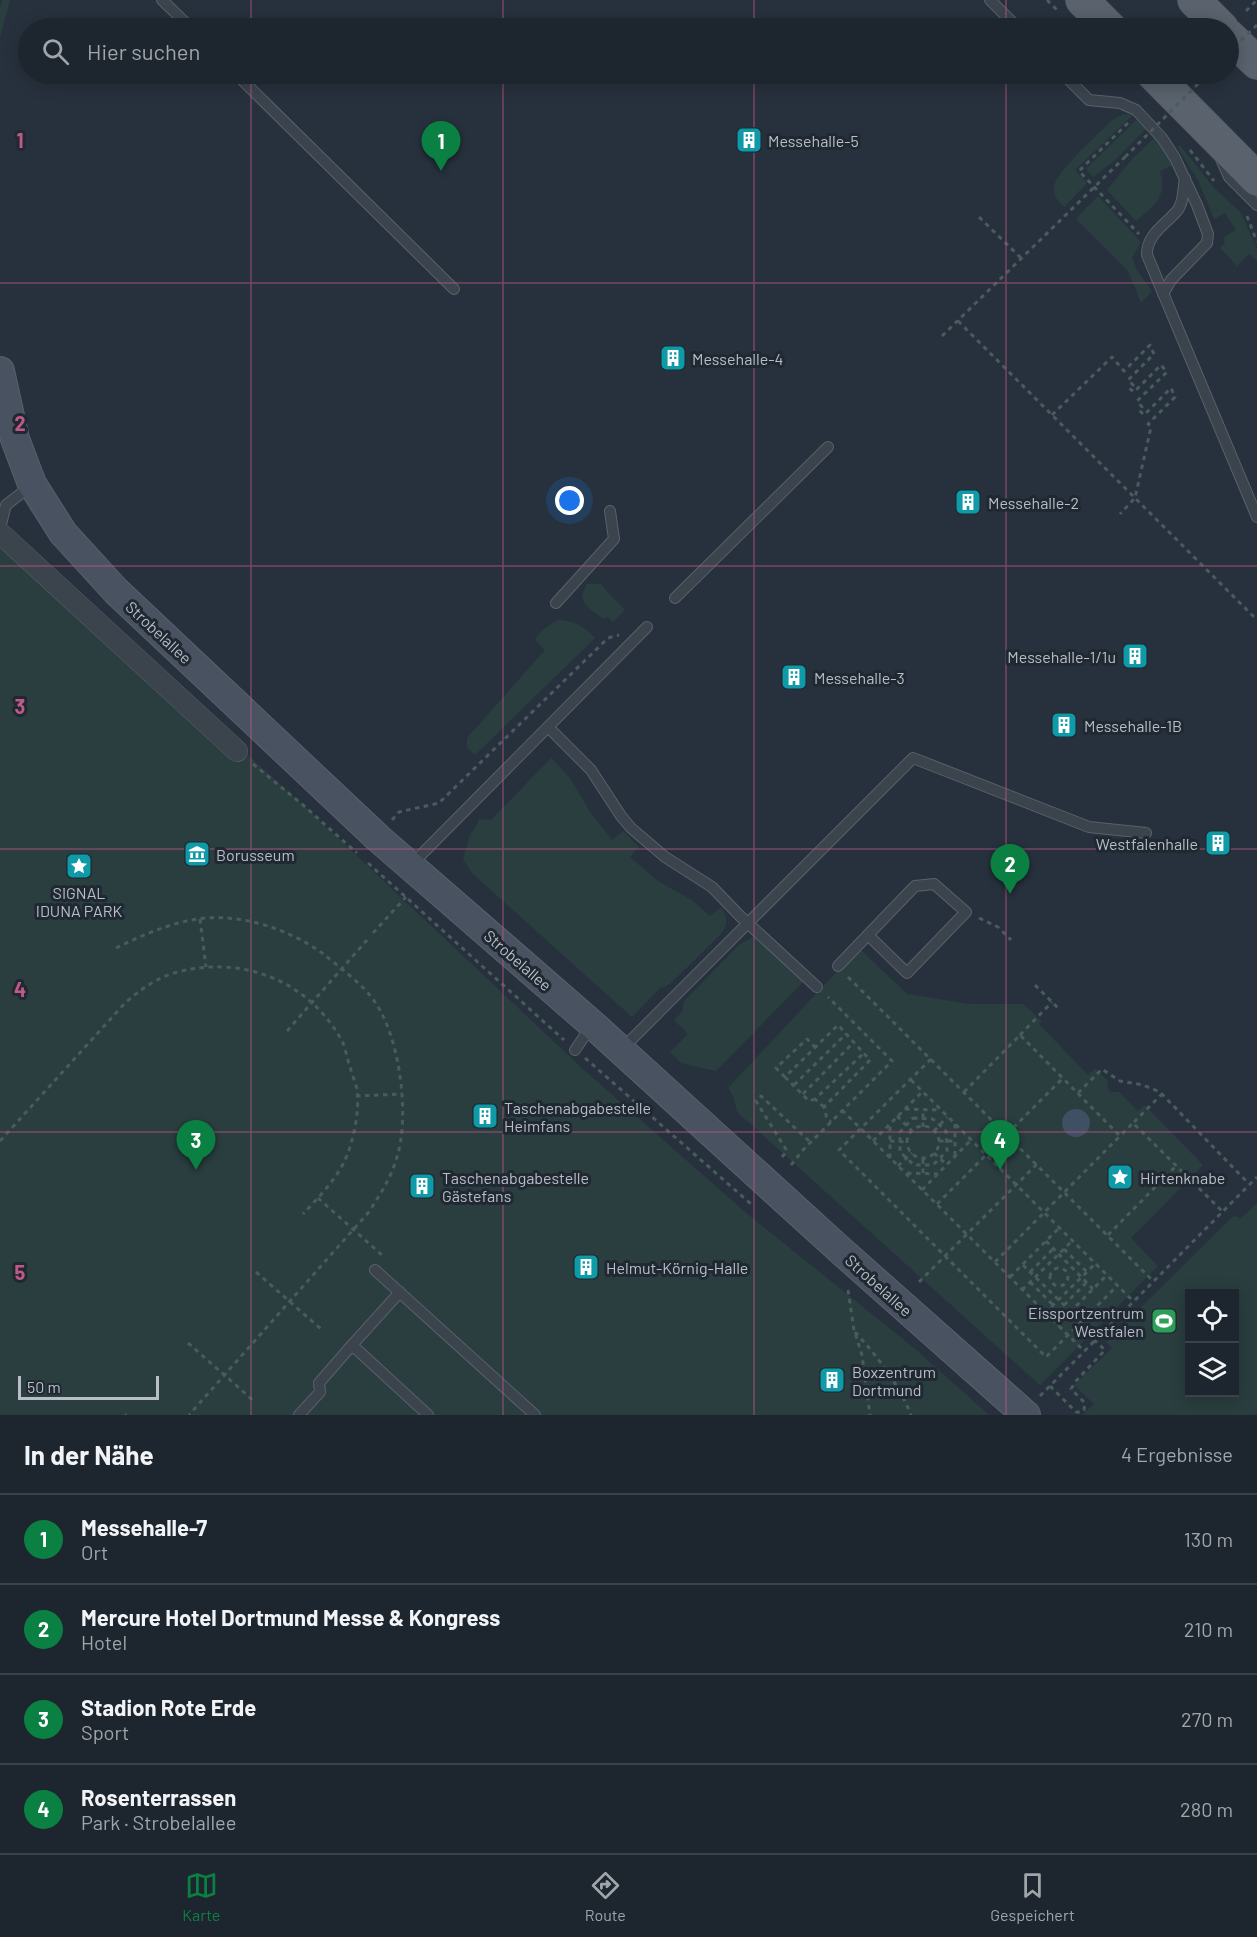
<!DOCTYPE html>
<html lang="de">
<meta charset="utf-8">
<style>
:root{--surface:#1d252e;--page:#2a313a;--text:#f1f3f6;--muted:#a0a5aa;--line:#3b424a;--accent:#0b8043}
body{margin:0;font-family:Barlow,sans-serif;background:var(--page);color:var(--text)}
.controls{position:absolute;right:18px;bottom:18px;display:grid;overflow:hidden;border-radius:0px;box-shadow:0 3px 15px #0003}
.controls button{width:54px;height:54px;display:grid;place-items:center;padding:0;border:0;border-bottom:2px solid var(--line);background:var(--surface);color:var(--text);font:30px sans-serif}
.scale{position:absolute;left:18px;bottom:15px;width:141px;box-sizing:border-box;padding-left:6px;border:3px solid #b7bec8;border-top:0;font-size:16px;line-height:21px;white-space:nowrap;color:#b7bec8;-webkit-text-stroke:4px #202832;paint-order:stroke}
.you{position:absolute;left:570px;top:501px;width:21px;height:21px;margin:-15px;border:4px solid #fff;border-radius:50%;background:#1a73e8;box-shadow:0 0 0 9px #1a73e833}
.badge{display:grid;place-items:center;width:39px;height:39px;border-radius:50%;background:var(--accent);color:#fff;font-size:20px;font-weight:700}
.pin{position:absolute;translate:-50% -50px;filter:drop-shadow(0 2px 3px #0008)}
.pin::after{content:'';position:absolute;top:32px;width:21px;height:18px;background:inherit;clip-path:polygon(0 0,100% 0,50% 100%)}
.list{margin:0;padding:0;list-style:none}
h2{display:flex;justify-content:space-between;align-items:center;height:78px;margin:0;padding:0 24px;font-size:26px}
h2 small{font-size:20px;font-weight:400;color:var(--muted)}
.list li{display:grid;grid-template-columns:39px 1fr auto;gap:18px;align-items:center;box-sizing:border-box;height:90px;padding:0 24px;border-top:2px solid var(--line)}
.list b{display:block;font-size:22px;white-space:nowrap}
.list p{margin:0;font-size:20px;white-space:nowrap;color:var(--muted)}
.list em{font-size:20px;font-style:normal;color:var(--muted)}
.icon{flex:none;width:33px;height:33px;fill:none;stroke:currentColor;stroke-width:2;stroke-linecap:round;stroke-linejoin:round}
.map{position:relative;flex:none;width:1257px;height:1415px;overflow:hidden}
.search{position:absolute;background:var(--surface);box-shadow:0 3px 15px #0003;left:18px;right:18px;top:18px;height:66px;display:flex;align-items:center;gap:15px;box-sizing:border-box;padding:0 21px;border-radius:33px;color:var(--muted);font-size:22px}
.sheet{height:438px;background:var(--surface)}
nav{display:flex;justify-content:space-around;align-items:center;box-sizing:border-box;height:84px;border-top:2px solid var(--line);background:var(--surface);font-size:16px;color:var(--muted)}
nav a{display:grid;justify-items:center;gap:3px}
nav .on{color:var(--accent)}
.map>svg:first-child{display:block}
</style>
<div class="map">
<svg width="1257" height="1415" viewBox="0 0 1257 1415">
<rect width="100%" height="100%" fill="#27313d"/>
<path fill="#2a3e3f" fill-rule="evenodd" d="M2,0H10L0,37V8Z
M1124,114L1133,115L1075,170L1087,183L1064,207C1058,201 1053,196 1054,187C1055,172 1100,133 1112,120Z
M1136,120L1146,129L1115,160L1093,177L1086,169Z
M1156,136L1174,164L1160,171C1167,198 1155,204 1136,221L1107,190L1133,158Z
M1180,145L1213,187L1241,213L1257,249V261L1249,254L1237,266L1220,248L1225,243L1223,238L1236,230L1225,213L1214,219L1199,182L1177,147Z
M1098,196L1141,242L1132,258L1137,270L1152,291L1141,303L1128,271L1076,219Z
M0,530L303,805L584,1070L745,1212L914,1348L989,1415H0Z
M587,584H602V586L625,610L613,622L607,616L604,619C594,612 584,608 582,595Z
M558,620C572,620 586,627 595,638L475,755L467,748V738L545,650L535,640L538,634L545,628Z
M551,758L570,778L590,812L612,840L623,831L639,847L630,857L658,881L693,901L710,916L721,907C728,917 728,925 721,934L670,984L659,989L632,1017L472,873L463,859L470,835L478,823V819L491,820Z
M753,937L764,943L804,981L716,1071L681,1063L670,1052L688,1034L674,1020L682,1012L684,1001L739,945Z
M859,948L907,994L970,1004H1023L1042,1021L1039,1024L1088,1075L1095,1069L1108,1081L1107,1086L1110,1092H1119L1138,1111L1145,1105L1203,1165L1131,1238L1158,1266L1040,1385L737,1112L734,1098L728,1088Z
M1257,1203V1415H1082L1094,1404L1074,1385L1112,1348L1106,1342L1229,1220L1234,1216L1241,1218ZM1190,1294H1234V1392H1190Z"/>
<path fill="#3f4f64" d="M1062 1123a14 14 0 1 1 28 0a14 14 0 1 1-28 0Z"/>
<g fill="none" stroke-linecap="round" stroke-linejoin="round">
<g stroke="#59616b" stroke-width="12">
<path id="lane" d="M162,0L191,28
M990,0L1018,28
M236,74L454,289
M1063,74L1089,100L1120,103L1136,110L1162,138L1175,158L1197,205L1208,234L1207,243L1171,280L1163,294
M1221,159L1229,177L1257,205
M1185,178C1183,188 1184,203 1177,211C1166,224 1146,235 1147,255L1257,517
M0,528L6,505L32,485
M675,598L828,447
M556,603L614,539L610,511
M548,727L591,770L621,816L631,828L665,857L712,887L740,916L817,987
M410,866L647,627
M838,966L915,886L934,884L966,912L907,973L868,935
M575,1050L592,1025
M621,1050L913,758L1089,827L1146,833
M375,1270L535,1415
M400,1292L352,1345L428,1415
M299,1415L320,1392L319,1383L352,1345"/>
</g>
<g stroke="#59616b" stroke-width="22">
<path id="street" d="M0,533L237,751"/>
</g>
<g stroke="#59616b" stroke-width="30">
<path id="secondary" d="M0,371L15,439L32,484L63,533L116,591L378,838L592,1024L839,1249L1026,1415"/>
</g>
<g stroke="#444c56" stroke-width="34">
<path id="primary" d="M1082,0L1110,28
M1194,0L1222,28
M1228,35L1257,63
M1153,74L1257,179"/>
</g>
<path stroke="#495b5d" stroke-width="3" stroke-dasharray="4.5 4.5" stroke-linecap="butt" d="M1047,0L1058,11
M1246,11L1257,0
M1128,123L1079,171L1139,234
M1190,150L1214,181
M1247,216L1257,242
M979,217L1021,258
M958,321L1257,620
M942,336L1125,157
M1052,415L1112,357L1124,371L1150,345L1154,354L1128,380L1133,385L1129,388L1134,392L1161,365L1167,372L1137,401L1142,407L1139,410L1144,415L1171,388L1175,397L1148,424L1151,427L1135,498L1120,514
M253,764L303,805L357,853
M392,820L399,812L439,803L608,638L619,635
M368,863L564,1040
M979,918L998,927L1011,940
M200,919L206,967
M373,933L406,897
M116,948C145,934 174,921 206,918C246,915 290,930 322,953C338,966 364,985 375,1002C400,1038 410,1116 397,1157C391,1178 380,1195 368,1213L189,1415
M848,977L1153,1281
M1035,985L1058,1008
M287,1031L367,940
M1020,1035L1052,1002
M585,1058L751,1204
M931,1059L839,1150L1046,1357L1117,1286
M785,1077L776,1068L807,1039L815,1047
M911,1080L1133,1301
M794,1085L846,1034
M964,1092L1020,1035L1120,1136L1133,1123L1222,1211
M1078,1093L1102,1069L1120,1081L1143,1085L1160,1092L1249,1184
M803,1094L854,1042
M356,1096L402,1094
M815,1099L809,1101L785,1077L838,1025L870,1060L824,1107L827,1119L831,1122
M824,1107L815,1099L864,1053
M905,1109L939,1110
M842,1110L1084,1351
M897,1116L912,1131
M913,1118L933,1119L946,1131L947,1151L933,1165H914L900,1152V1132Z
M1134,1122L1162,1094
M955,1124V1156
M907 1142a16 16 0 1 1 32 0a16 16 0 1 1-32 0Z
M923,1127V1109
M934,1131L947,1117
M0,1141L125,1003C139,991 153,980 171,974C238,953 308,979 342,1041C346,1049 347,1059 350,1067C352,1074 355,1082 357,1089C360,1111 353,1145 343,1164C333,1183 317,1199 303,1214
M873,1141L922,1092
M890,1141L908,1142
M939,1141H955
M934,1153L947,1165
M782,1157L787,1151L756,1101L761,1096L810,1142
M890,1158V1124
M791,1165L803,1150L892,1061L828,997
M898,1166L912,1153
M907,1173L938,1174
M923,1173V1157
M922,1190L971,1140
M318,1198L384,1257
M937,1204L1063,1078
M1108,1235L1176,1166
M1046,1241L1093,1289
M1064,1249L1087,1272
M995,1262L1120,1136
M1023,1265L1071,1312
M1050 1277a9 9 0 1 1 18 0a9 9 0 1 1-18 0Z
M256,1272L321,1329
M1030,1272L1053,1249
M1010,1277L1059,1228
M919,1282L1037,1164
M1030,1282L1053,1305
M848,1290L854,1330L862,1355L870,1415
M1022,1290L1072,1241
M1064,1305L1087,1282
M1045,1313L1095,1264
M1057,1325L1107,1275
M855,1332C878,1357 898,1383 911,1415
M188,1343L255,1402
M1050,1386L1076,1412H1081L1084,1410L1085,1403L1071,1389L1076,1381L1105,1350L1094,1340
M1040,1396L1257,1177
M125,1414L126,1415"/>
<use href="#lane" stroke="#3b434d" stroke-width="10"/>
<use href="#street" stroke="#3b434d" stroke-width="21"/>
<use href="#secondary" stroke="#495260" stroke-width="28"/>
<use href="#primary" stroke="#59626d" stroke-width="33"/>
<path stroke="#495b5d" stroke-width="3" stroke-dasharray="4.5 4.5" stroke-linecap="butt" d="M1228,53L1257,25
M1125,157L1208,74"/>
</g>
<path fill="none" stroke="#be5a87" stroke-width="1.5" stroke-opacity="0.55" d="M251,0V28M503,0V28M754,0V28M1006,0V28M251,74V1415M503,74V1415M754,74V1415M1006,74V1415M0,283H1257M0,566H1257M0,849H1257M0,1132H1257"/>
<defs>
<g id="building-square" transform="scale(1.35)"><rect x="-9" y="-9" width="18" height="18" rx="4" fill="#0f9aa8" stroke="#202832"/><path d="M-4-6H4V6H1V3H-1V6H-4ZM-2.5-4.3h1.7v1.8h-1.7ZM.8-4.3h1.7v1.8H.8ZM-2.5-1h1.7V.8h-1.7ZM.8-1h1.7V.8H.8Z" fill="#fff"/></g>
<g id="museum-square" transform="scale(1.35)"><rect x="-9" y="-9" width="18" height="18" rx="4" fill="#0f9aa8" stroke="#202832"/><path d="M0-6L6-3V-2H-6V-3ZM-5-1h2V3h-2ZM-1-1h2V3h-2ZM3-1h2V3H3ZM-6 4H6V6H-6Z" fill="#fff"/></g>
<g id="sight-square" transform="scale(1.35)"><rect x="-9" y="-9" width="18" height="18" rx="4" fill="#0f9aa8" stroke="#202832"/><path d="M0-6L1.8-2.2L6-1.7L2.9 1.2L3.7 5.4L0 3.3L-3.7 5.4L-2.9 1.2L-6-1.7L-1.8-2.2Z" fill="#fff"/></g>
<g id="stadium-square" transform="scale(1.35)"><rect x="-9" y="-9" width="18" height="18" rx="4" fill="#2e9e5b" stroke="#202832"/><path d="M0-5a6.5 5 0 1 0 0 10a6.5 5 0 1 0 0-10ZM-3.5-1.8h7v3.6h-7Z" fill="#fff"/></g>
</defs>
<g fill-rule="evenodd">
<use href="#building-square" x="749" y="140"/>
<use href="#building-square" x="673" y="358"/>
<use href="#building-square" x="968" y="502"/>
<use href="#building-square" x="1135" y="656"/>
<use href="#building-square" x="794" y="677"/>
<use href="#building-square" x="1064" y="725"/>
<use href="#building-square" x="1218" y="843"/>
<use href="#museum-square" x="197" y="854"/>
<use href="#sight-square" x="79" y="866"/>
<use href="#building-square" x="485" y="1116"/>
<use href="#sight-square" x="1120" y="1177"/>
<use href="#building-square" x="422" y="1186"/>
<use href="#building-square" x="586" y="1267"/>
<use href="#stadium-square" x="1164" y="1321"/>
<use href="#building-square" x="832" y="1380"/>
</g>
<g text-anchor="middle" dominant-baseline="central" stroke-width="6" stroke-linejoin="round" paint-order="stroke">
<g font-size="16" fill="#b7bec8" stroke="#202832" text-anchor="start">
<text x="768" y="140">Messehalle-5</text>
<text x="692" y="358">Messehalle-4</text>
<text x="988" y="502">Messehalle-2</text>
<text x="1116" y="656" text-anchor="end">Messehalle-1/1u</text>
<text x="814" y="677">Messehalle-3</text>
<text x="1084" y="725">Messehalle-1B</text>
<text x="1198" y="843" text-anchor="end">Westfalenhalle</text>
<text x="216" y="854">Borusseum</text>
<text x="79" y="892" text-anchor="middle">SIGNAL<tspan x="79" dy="18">IDUNA PARK</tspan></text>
<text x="504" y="1107">Taschenabgabestelle<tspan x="504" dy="18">Heimfans</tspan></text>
<text x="442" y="1177">Taschenabgabestelle<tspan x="442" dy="18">Gästefans</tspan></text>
<text x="1140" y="1177">Hirtenknabe</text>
<text x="606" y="1267">Helmut-Körnig-Halle</text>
<text x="1144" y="1312" text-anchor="end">Eissportzentrum<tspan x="1144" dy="18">Westfalen</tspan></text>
<text x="852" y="1371">Boxzentrum<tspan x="852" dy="18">Dortmund</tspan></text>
</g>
<g font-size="16" fill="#b7bec8" stroke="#202832">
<text transform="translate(159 632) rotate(43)">Strobelallee</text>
<text transform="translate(518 960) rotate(41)">Strobelallee</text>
<text transform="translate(879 1285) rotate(42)">Strobelallee</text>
</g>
</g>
<g font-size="20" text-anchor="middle" font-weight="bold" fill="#be5a87" stroke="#202832" stroke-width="6" stroke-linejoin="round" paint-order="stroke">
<text x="20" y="148">1</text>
<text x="20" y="431">2</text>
<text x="20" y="714">3</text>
<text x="20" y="997">4</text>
<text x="20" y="1280">5</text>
</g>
</svg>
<div class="controls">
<button><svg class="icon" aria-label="locate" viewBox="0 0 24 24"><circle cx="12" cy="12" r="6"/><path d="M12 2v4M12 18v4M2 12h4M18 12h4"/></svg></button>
<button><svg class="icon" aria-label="layers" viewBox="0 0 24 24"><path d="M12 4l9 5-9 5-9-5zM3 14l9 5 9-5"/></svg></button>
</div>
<div class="scale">50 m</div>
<div class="you"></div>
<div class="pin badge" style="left:441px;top:171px">1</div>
<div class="pin badge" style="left:1010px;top:894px">2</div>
<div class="pin badge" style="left:196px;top:1170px">3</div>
<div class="pin badge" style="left:1000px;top:1170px">4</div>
<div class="search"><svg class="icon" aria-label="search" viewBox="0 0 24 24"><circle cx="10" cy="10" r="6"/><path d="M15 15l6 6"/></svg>Hier suchen</div>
</div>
<section class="sheet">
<h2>In der Nähe<small>4 Ergebnisse</small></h2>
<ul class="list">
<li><span class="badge">1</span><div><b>Messehalle-7</b><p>Ort</p></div><em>130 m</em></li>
<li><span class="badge">2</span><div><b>Mercure Hotel Dortmund Messe &amp; Kongress</b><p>Hotel</p></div><em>210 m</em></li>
<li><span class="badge">3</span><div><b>Stadion Rote Erde</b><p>Sport</p></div><em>270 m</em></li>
<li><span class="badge">4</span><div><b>Rosenterrassen</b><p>Park · Strobelallee</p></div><em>280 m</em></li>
</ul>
</section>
<nav>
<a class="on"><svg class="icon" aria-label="map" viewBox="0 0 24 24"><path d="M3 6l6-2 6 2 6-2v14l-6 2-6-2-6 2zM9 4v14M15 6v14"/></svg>Karte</a>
<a><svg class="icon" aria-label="directions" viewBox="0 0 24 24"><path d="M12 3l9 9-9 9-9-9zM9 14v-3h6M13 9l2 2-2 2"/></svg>Route</a>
<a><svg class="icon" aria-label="saved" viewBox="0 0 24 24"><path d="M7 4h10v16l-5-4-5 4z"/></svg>Gespeichert</a>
</nav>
